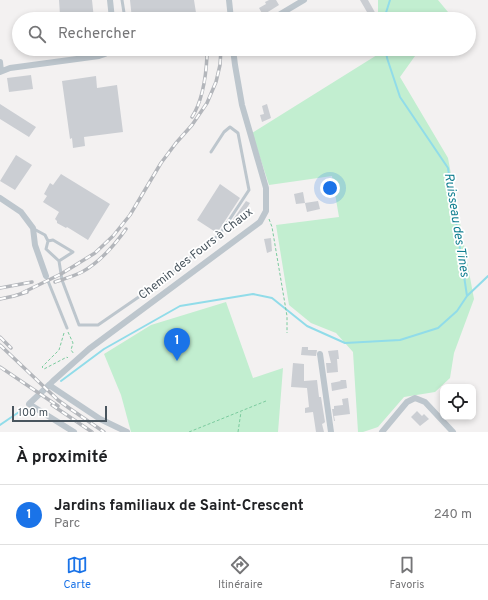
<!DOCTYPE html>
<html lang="fr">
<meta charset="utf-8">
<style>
:root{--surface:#fff;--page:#f2f2f2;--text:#202124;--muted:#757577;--line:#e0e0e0;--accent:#1a73e8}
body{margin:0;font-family:Overpass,sans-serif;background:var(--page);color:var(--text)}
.controls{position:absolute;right:12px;bottom:12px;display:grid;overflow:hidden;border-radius:8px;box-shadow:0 2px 6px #0003}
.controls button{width:36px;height:36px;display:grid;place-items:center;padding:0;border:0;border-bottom:1px solid var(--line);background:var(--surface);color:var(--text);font:20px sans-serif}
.scale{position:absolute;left:12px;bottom:10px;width:95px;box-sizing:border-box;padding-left:4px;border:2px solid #49555e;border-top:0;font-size:11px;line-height:14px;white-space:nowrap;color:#49555e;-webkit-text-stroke:3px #fff;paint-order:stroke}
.you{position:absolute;left:330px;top:188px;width:14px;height:14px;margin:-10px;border:3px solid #fff;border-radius:50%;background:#1a73e8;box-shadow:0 0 0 6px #1a73e833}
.badge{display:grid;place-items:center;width:26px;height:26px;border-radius:50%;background:var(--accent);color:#fff;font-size:13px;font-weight:700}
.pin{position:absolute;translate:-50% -33px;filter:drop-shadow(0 1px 2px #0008)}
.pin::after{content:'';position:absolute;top:21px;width:14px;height:12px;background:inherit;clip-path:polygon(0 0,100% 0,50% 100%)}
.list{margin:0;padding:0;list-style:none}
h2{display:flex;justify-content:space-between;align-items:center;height:52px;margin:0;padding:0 16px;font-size:17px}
h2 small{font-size:13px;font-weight:400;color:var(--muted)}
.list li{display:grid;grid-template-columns:26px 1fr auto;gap:12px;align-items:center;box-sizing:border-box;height:60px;padding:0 16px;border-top:1px solid var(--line)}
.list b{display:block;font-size:15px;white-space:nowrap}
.list p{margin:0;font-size:13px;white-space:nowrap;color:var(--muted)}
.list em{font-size:13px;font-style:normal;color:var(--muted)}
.icon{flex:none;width:22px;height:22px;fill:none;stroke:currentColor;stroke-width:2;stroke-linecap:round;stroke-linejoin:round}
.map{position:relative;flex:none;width:488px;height:432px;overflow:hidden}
.search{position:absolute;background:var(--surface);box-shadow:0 2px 6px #0003;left:12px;right:12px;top:12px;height:44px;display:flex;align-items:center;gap:10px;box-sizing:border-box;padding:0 14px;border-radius:22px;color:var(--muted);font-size:15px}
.sheet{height:112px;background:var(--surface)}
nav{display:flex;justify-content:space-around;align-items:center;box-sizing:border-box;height:56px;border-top:1px solid var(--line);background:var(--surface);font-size:11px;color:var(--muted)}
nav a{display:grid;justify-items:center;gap:2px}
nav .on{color:var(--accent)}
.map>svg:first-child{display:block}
</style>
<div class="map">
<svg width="488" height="432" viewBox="0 0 488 432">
<rect width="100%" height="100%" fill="#f3f1f1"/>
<path fill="#c2eed0" d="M378,0H438L448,12L443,19H378Z
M377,49H420L400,77L448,158L474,299L454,353L450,378L435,392L404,397L378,427L363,432H358L353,352L336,333L311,323L289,305L276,225L339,217L332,176L269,185L252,133L377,55Z
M226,302L253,378L283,368L278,432H131L121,395L104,354L151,325Z"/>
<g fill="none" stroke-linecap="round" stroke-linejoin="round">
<path stroke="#91dce9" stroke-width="2" d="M384,19L390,0
M386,49L387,58L400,97L448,168L467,296
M61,381L104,349L180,306L253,294L272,298L307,326L345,343L400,340L438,328L457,311L467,296L488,276
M0,425L22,410"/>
</g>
<path fill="#cbced3" d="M59,0H92L94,19H75L74,13L60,15Z
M130,0H194L197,19H132Z
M269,0H276L279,5L263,15L259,8L266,4L265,2Z
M360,0H368L377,16L371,19Z
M31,75L33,89L9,92L7,78Z
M96,76L97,88L117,85L123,132L84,137L85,146L73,148L72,138L70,139L62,81Z
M0,104L36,127L29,137L0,119Z
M267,104L271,118L262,122L260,115L264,114L262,106Z
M16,155L32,165L15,190L0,181Z
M61,174L110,204L88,240L67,227L66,228L57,223V221L55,219L59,212L43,202L47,196L44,194L50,183L53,185Z
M220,184L240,198L217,233L197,220Z
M303,192L305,203L296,204L294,194Z
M246,201L250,203L237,224L232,221Z
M318,201L320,209L307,212L305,203Z
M271,238L272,251L267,253L264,239Z
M302,347H308V350H317L316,356L301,355Z
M338,350L339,359H337L338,372L327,373L326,363H331L328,351Z
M293,363L304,364V381L317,380L319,397H321L325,422L324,423L322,424L324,432H316L313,412L305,413V408L309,407L307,388L291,387Z
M340,380H346L347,388L332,391L331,383L341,381Z
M348,398L350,414L334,416L335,421H334L332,409H334V406L343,405L342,399Z
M417,411L422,416L424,414L429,419L420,426L411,417Z"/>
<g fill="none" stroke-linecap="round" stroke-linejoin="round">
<path stroke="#7bcb9e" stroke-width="1" stroke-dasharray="3 2" stroke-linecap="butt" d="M269,219L272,227L287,316V333
M68,332L73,343L71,350L74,354
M64,333L59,350L42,367L44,369L67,357L68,358
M189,432L266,401
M238,432L241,412"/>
<path stroke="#bdc6cd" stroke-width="3" d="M122,0L125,19
M34,229L45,235L48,241L46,249L59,261L73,252L53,240L48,241
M59,261L62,280L79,325H98L159,283L220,234L249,190L238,133L230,127L224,132L211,152
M46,276L67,328"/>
<path stroke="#bdc6cd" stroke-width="6" d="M110,0L112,19
M229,0L231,19
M272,19L304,0
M0,62L1,71
M0,72L10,68L99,56L105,54L110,49
M0,198L21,212L33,228L35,245L46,276
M320,354L331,432
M49,385L100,419L127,432
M74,432L29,404L49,385L53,381L89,349L260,222L266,211V188L242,105L235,65L233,49
M382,432L407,402L415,398L425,402L453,432"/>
<g stroke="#b3b6bb" stroke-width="3.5">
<path id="rail" d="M192,117C203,100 206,76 207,56
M55,282C64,279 74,276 82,272C100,262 114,246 126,229
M0,288L32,282
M22,293L61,274L95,253L113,236L130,215L161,163L176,143L192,125L207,103L216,82L220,65L221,49
M0,299L14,296L27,292
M0,337L11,348
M0,345L58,400L69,408L104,432
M0,367L58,406
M52,405L92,432"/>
</g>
<use href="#rail" stroke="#fff" stroke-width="2" stroke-dasharray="6" stroke-linecap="butt"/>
</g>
<g text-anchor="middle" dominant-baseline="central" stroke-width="3.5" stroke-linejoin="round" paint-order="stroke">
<g font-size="12" fill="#49555e" stroke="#fff">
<text transform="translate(196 254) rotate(-38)">Chemin des Fours à Chaux</text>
</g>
<g font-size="13" font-style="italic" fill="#127f91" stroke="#fff">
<text transform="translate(456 225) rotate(81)">Ruisseau des Tines</text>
</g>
</g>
</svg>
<div class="controls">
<button><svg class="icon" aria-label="locate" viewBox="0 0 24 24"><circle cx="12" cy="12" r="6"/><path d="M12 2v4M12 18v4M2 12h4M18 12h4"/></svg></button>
</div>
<div class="scale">100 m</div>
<div class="you"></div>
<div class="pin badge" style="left:177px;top:361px">1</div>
<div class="search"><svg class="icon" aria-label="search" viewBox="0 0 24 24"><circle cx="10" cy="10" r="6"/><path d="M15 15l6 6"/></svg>Rechercher</div>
</div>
<section class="sheet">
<h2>À proximité<small></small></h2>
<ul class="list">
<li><span class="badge">1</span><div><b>Jardins familiaux de Saint-Crescent</b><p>Parc</p></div><em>240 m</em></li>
</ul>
</section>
<nav>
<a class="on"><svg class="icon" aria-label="map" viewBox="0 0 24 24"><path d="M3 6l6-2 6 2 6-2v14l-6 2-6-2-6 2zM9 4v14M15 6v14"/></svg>Carte</a>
<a><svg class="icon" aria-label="directions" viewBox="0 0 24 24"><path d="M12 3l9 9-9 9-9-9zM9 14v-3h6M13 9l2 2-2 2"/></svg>Itinéraire</a>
<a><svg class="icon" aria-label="saved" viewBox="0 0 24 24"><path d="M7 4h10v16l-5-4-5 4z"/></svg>Favoris</a>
</nav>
